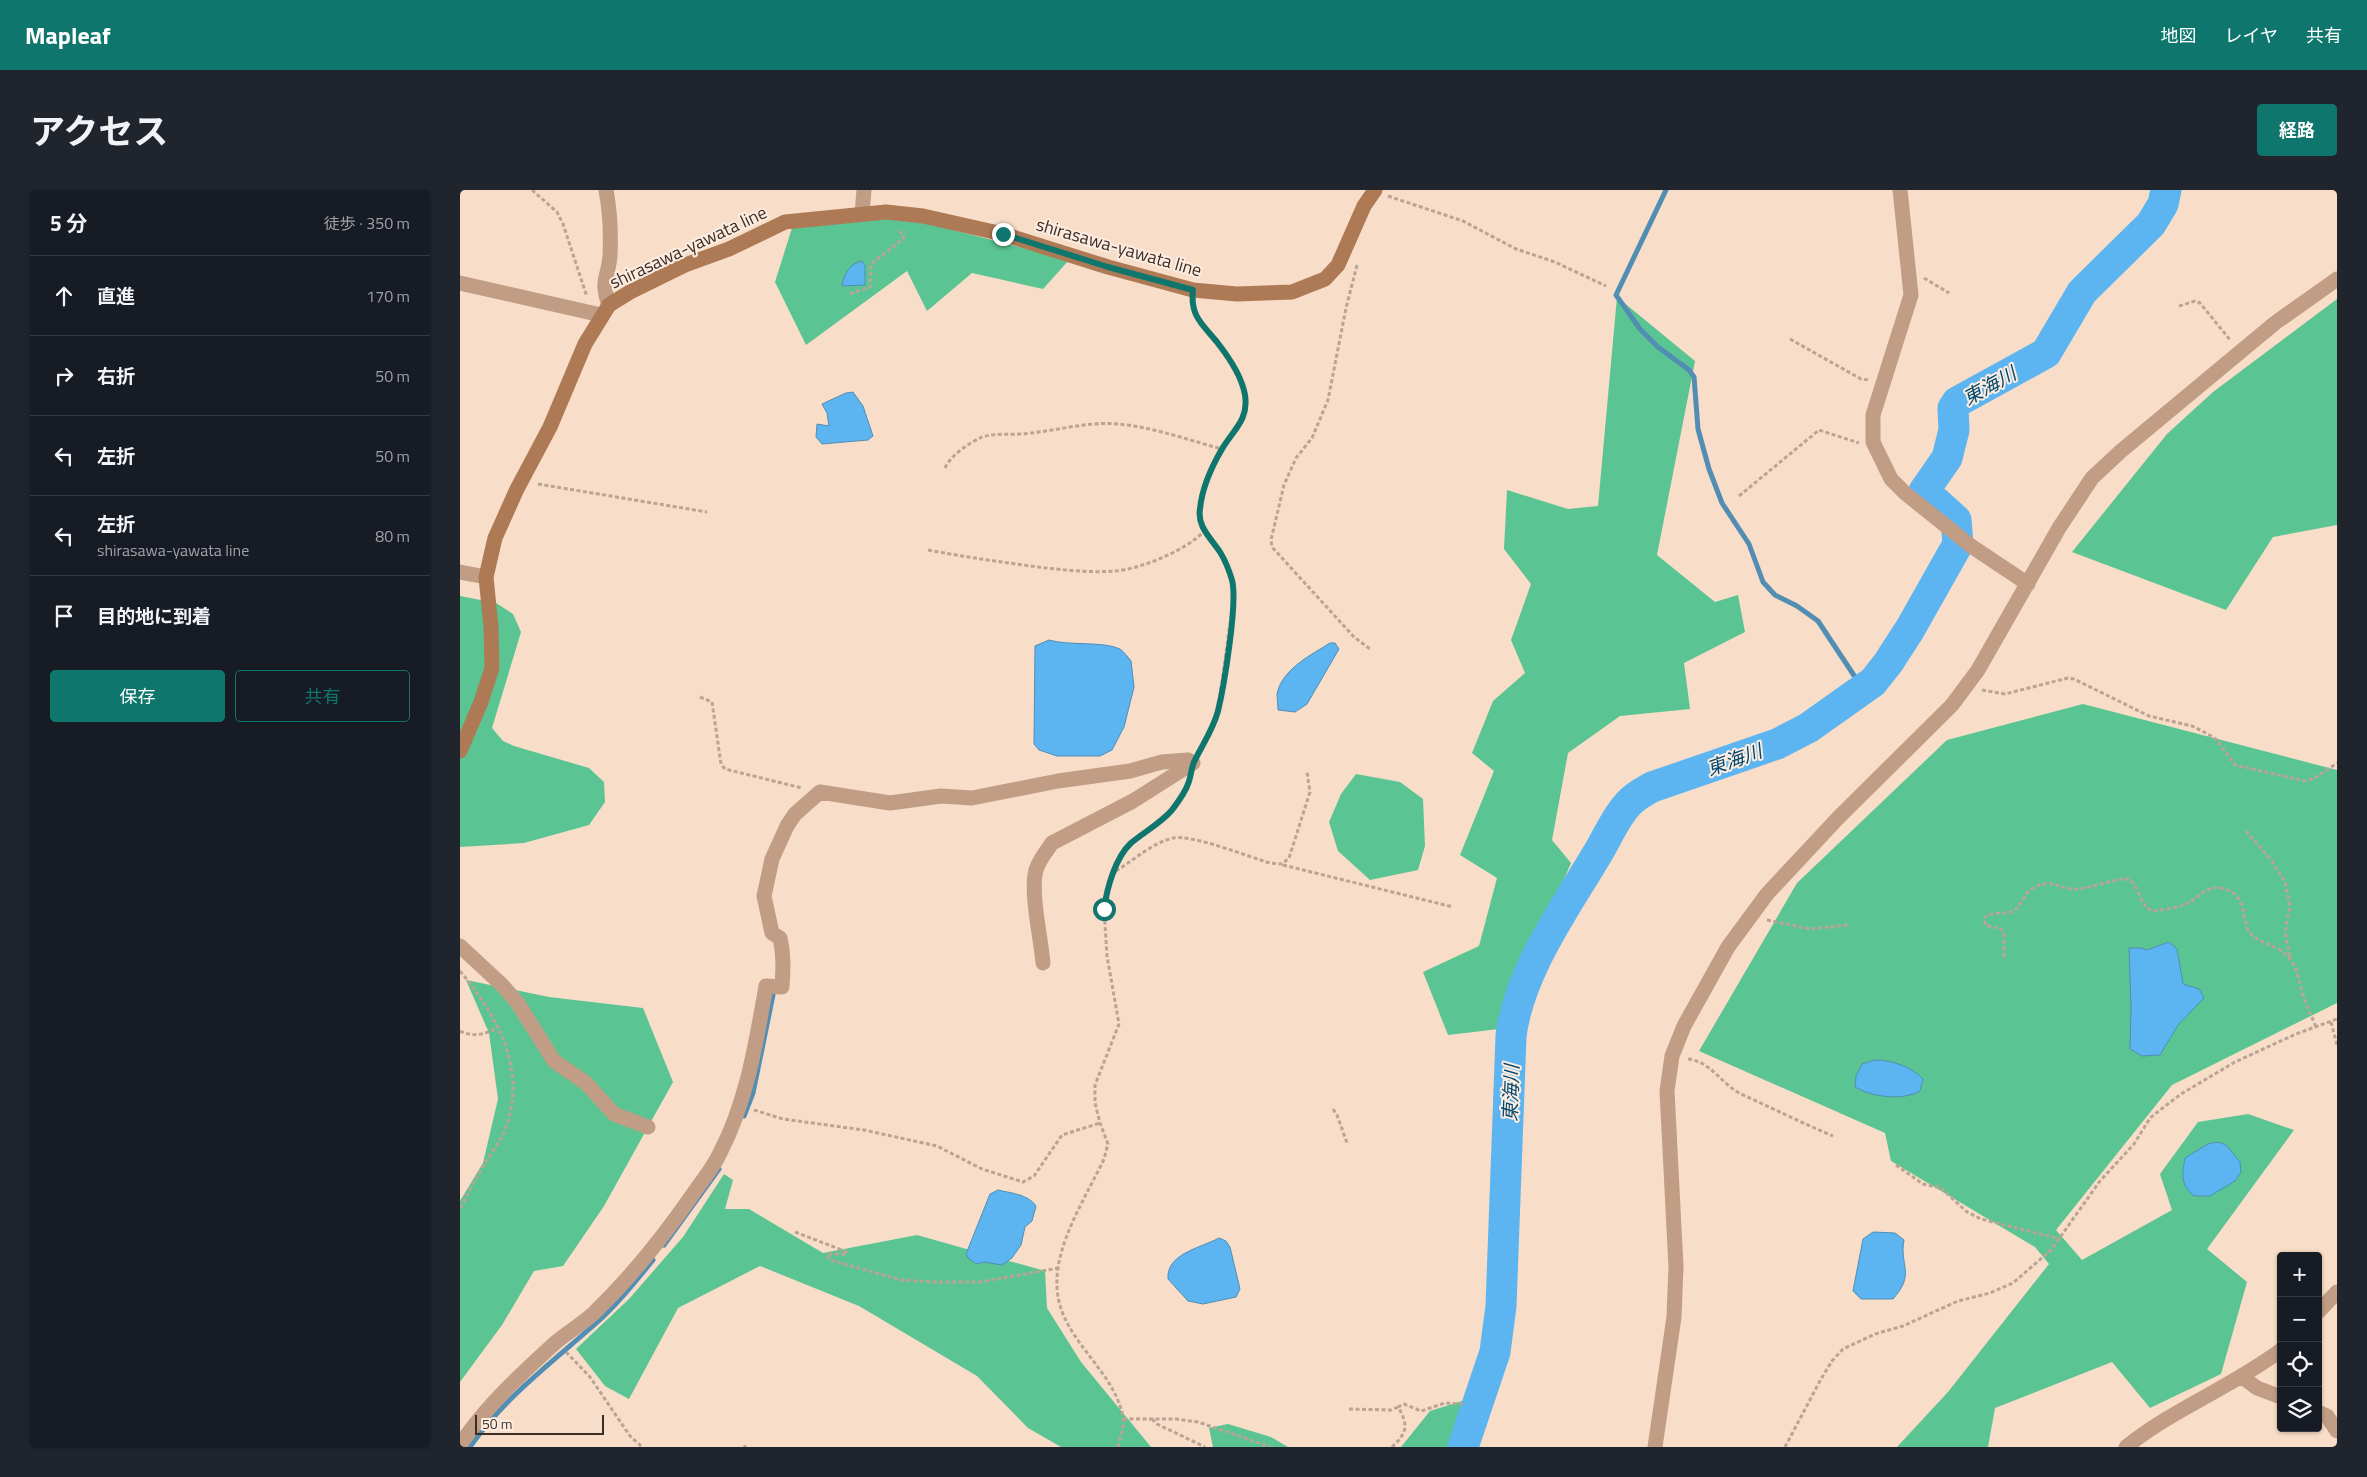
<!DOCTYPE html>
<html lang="ja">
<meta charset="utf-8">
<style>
:root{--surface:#171b24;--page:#20242c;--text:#f1f3f6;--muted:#9ea1a6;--line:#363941;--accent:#0f766e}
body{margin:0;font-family:"Titillium Web","Noto Sans JP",sans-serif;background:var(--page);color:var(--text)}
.controls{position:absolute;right:15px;bottom:15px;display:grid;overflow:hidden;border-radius:5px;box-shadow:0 1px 4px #0004}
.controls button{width:45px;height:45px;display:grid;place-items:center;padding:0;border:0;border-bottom:1px solid var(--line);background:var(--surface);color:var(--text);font:25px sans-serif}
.scale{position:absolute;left:15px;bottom:12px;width:129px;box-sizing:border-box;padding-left:5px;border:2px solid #3a2f27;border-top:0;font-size:14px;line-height:18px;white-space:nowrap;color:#3a2f27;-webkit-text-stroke:4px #fdecdf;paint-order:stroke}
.stop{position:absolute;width:15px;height:15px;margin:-11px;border:4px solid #0f766e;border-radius:50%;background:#fff}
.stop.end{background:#0f766e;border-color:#fff;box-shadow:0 1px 5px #0008}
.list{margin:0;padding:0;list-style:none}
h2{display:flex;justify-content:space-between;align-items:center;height:65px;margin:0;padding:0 20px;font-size:21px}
h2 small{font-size:16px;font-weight:400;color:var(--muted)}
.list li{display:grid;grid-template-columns:32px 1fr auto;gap:15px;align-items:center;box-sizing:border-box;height:80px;padding:0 20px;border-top:1px solid var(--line)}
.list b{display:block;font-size:19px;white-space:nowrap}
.list p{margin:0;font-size:16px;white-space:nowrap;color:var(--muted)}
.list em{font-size:16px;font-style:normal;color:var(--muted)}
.actions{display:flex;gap:10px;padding:15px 20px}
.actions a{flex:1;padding:11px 0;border:1px solid var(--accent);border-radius:5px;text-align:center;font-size:18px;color:var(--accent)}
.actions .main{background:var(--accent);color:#fff}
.icon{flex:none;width:28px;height:28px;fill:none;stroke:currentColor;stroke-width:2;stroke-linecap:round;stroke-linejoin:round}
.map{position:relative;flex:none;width:1877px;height:1257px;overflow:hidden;border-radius:5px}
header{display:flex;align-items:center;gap:30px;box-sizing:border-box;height:70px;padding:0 25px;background:var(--accent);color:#fff}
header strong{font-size:24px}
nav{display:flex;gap:28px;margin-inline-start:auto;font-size:18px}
.intro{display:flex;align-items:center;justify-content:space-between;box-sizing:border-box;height:120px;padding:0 30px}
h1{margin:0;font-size:35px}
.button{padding:12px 22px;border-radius:5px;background:var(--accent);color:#fff;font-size:18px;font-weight:700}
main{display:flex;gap:30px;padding:0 30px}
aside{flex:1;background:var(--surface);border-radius:5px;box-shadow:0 1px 4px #0004}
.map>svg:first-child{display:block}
</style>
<header>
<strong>Mapleaf</strong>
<nav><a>地図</a><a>レイヤ</a><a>共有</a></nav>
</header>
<div class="intro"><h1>アクセス</h1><a class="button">経路</a></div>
<main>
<aside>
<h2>5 分<small>徒歩 · 350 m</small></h2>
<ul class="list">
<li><svg class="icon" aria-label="ahead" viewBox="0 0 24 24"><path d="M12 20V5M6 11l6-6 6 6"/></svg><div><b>直進</b></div><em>170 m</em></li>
<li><svg class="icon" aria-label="right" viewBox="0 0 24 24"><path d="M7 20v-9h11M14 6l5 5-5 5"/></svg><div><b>右折</b></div><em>50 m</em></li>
<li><svg class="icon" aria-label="left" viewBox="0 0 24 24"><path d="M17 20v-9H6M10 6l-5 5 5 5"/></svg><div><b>左折</b></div><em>50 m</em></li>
<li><svg class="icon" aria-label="left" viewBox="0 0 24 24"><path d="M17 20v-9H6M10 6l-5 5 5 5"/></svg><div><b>左折</b><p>shirasawa-yawata line</p></div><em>80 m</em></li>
<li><svg class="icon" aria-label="arrive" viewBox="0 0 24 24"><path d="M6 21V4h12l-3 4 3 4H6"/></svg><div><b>目的地に到着</b></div></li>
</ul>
<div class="actions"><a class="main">保存</a><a>共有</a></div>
</aside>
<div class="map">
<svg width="1877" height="1257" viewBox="0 0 1877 1257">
<rect width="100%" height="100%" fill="#f8ddc8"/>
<path fill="#5bc493" d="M426,29L470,34L609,70L583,99L512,83L467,121L447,81L346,155L315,92L332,38Z
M1157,107L1235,171L1197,365L1255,412L1278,405L1285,442L1224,473L1230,519L1160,526L1108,563L1092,650L1111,673L1039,839L988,845L963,782L1019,756L1037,688L1000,665L1034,581L1012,563L1033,511L1065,483L1051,450L1071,394L1044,359L1047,300L1108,319L1138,316Z
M1877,109V335L1813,347L1766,420L1612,362L1707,244L1753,202Z
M0,406L36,413L53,424L61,442L32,538L43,551L54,556L129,578L144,592L145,612L129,635L64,653L0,657Z
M1623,514L1877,580V813L1712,895L1596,1040L1622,1070L1712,1020L1700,984L1738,932L1788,924L1834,940L1747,1059L1787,1092L1761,1184L1690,1218L1652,1172L1535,1218L1528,1257H1437L1488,1202L1589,1074L1575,1057L1431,971L1425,943L1239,861L1337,693L1487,550Z
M896,584L940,592L963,609L965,656L958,680L910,690L878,661L869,632L881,604Z
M6,790L89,807L183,818L213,892L144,1016L103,1076L74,1081L42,1135L0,1192V1011L23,973L38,909L29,843Z
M264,984L273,990L265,1019H289L363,1063L457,1045L585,1081L587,1118L621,1172L691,1257H601L568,1238L517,1186L399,1116L300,1076L218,1118L169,1209L145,1196L116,1159L169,1109L223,1047Z
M1015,1207L995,1257H941L970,1221Z
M768,1234L811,1247L828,1257H753L749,1238Z"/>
<path fill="#5cb5f1" stroke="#528db4" d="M402,71L405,76V95L382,96C384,84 390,73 402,71Z
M393,202L403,216L413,246L408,250L362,254L356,247L357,234L369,236L367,223L362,214L386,203Z
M589,450C609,456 644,451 660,459C664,462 668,467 671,471L674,497L664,537L652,560L640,566H597L579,560L574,554L575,456Z
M870,453H875L879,459L847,514L835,522L818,520C818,515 817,508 817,504C822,479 851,465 870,453Z
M1709,752L1717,759L1723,794L1739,799L1744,808L1718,835L1700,865L1682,866L1670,859L1671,818L1669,758H1681L1687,760Z
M1415,870C1432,870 1452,877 1463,889L1460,901C1442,911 1412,907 1395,897L1396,886L1402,874Z
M1758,952L1766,955L1780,972L1781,982L1775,991L1750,1006H1734C1720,994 1722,985 1725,968L1748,954Z
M538,1000C550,1003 568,1004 576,1016L572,1031L565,1037L561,1055L552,1068L542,1075L524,1072L517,1074L509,1069L506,1064L530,1004Z
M1413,1042L1435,1043L1444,1050C1439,1076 1456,1083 1433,1109H1401L1393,1101L1403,1049Z
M759,1048L766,1051L770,1057L780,1099L776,1107L743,1114L728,1111L708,1089C706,1064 740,1058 759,1048Z"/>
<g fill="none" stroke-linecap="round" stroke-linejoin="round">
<path stroke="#528db4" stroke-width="5" d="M1206,0L1156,105L1180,139L1198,157L1229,180L1234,187L1238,239L1249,279L1262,313L1289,354L1303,392L1315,405L1337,416L1358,431L1403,499
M284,926L293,903L313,805
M204,1055L259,979
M10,1257C44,1208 90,1174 134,1135C156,1116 175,1092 193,1070"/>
<path stroke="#5cb5f1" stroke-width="31" d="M1003,1257L1035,1162L1041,1116L1051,846C1059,782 1104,720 1136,666C1147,649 1154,629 1168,614C1175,606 1183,602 1192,597L1317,554L1348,538L1413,492L1428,473L1450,439L1498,354L1496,330L1464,301L1487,268L1494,240L1493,218L1497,212L1586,163L1622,102L1691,34L1703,14L1706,0"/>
<path stroke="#baa494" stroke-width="3" stroke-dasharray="4 2.5" stroke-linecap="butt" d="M72,0L97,22L103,34L127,107
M928,6L1003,31L1056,59L1095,72L1146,96
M897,75L886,118L868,210L852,248L836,268L824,295L811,350L812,357L894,447L910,459
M1464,88L1489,103
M390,104L410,97L411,74L443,49L444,45L437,39
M732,116C746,148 775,169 784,203C791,228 774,239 763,257C752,275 738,304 739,325C740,340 752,350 759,361C768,374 772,389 774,404L758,521L741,562
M1719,116L1735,111L1740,113L1771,151
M1330,149L1401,189L1409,190
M485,278C491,265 509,253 522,247C535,243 547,245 560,244C593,242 626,231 658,234C693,237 728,250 762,259
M78,294L247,322
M1279,306L1359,240L1399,253
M468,360C505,367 541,372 578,377C603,380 630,383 655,381C681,379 727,360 744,341
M1522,500L1545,504L1608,488L1614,489L1689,526L1732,536L1748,544L1757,550L1775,575L1845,591L1853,589L1877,573
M240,507L252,512L261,574L265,579L342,598
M1786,641L1812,671L1825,692L1830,716L1825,742L1830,768
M823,675L993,717
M656,681C674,670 692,653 713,648C732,644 789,667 810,673L822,674L829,668L850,602L847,582
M1307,730L1350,739L1390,735
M1544,767V744L1541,739L1525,735V727C1535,720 1546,726 1555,720C1563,713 1564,702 1575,697C1595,687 1598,701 1619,699C1634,697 1656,688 1669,689C1680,697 1679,716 1693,721C1703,720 1717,718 1726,714C1739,708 1745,696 1760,698C1790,702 1780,734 1792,745C1802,755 1820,755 1830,769C1839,781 1839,795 1844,808C1847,818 1852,827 1856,837
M0,781C38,826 69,883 44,942C39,954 30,964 24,975C15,989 8,1004 0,1019
M1871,832L1877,855
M0,841C15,848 25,844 39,837
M1228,869C1252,872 1261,894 1281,904C1312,918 1342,933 1373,946
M873,919L877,925L887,953
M294,920L323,929L404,940L477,956L522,979L563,992L574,986L602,945L640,933
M1436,975L1463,994L1481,998L1507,1022L1521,1029L1600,1049
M335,1042L387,1062L386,1064H369L367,1065L370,1070L441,1090L475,1092H520L599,1078
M106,1162L130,1187L170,1246L182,1257
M889,1219L931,1220L938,1217
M663,1229H716L738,1232L811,1257
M692,1229L697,1234L745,1257
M285,1257V1255
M658,1257C659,1249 665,1236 663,1227C654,1178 598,1148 597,1096C595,1054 626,1007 644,969L648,954L640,933L635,913V895L659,834L647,766L644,719L646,705L662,665L670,654L711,621L728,595
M932,1257C947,1243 949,1235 938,1217L944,1214L961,1221L985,1213L1003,1214
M1325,1257L1361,1189L1372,1171L1383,1159L1415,1144L1443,1136L1498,1111L1530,1103L1553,1093L1591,1060L1640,991L1674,954L1690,928L1704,917L1721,904L1775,872L1836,844L1877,829"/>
<path stroke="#c09d84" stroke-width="15" d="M146,0C150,21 151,44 150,66C148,89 140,90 149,115
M1440,0L1451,105L1413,225V252L1431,289L1445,303L1511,356L1568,394
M402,24L404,0
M0,93L141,125
M0,382L26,387
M0,756L42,795L57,812L94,871L126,893L154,924L188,937
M1858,1122L1877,1102
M1781,1186L1797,1198L1821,1207
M1858,1222L1867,1226L1877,1241
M0,1255C26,1216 61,1184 95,1153C108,1142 122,1134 134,1123C171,1087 204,1046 233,1004C242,991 253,978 260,963C287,911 296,853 306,796L322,797C323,780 324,765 320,748L312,743L304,706L312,669L327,636L335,624L360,602L430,613L481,606L512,608L598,591L670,581L702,572L728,570L733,573L673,611L592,653C586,662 579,670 576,680C570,703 581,748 583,773
M1195,1257L1214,1127L1216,1077L1207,901L1212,866L1224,836L1268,757L1307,704L1378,628L1492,515L1518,480L1599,338L1632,288L1661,261L1815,133L1877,89
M1666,1257C1713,1219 1772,1197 1821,1160"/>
<path stroke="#ae7a55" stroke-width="15" d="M0,561L21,512L32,478L31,437L26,387L35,348L57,299L90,237L125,154L149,115L170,102L225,75L269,59L325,32L426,22L463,26L543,44L648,77L733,100L777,104L832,102L865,89L878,75L904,16L915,0"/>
</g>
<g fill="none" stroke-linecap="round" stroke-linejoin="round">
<path stroke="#0f766e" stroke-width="6" d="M543,44L648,77L733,100C730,126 742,134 757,152C768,166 782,187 785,205C789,230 773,240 762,259C752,276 742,298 740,319C737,337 751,348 760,362C765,370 769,380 772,390C778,412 764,496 758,521C753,540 742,555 734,572C731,579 731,587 728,594C725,603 718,612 712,620C701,633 684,642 671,653C655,668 647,698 644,719"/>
</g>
<g text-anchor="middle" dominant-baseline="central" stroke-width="4" stroke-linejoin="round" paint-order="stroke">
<g font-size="18" fill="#3a2f27" stroke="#fdecdf">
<text transform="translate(228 57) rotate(-25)">shirasawa-yawata line</text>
<text transform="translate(659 57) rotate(16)">shirasawa-yawata line</text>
</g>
<g font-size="19" font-style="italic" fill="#004970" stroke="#fdecdf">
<text transform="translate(1529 195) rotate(-29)">東海川</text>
<text transform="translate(1274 569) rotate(-20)">東海川</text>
<text transform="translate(1050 903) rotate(-88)">東海川</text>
</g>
</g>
</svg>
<div class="controls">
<button>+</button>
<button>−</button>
<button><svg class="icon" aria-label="locate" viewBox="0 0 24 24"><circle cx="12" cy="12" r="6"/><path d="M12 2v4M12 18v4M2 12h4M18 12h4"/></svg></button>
<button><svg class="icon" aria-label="layers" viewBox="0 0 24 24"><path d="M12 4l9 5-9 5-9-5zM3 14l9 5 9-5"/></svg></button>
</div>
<div class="scale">50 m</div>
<div class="stop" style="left:644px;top:719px"></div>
<div class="stop end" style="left:543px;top:44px"></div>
</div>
</main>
